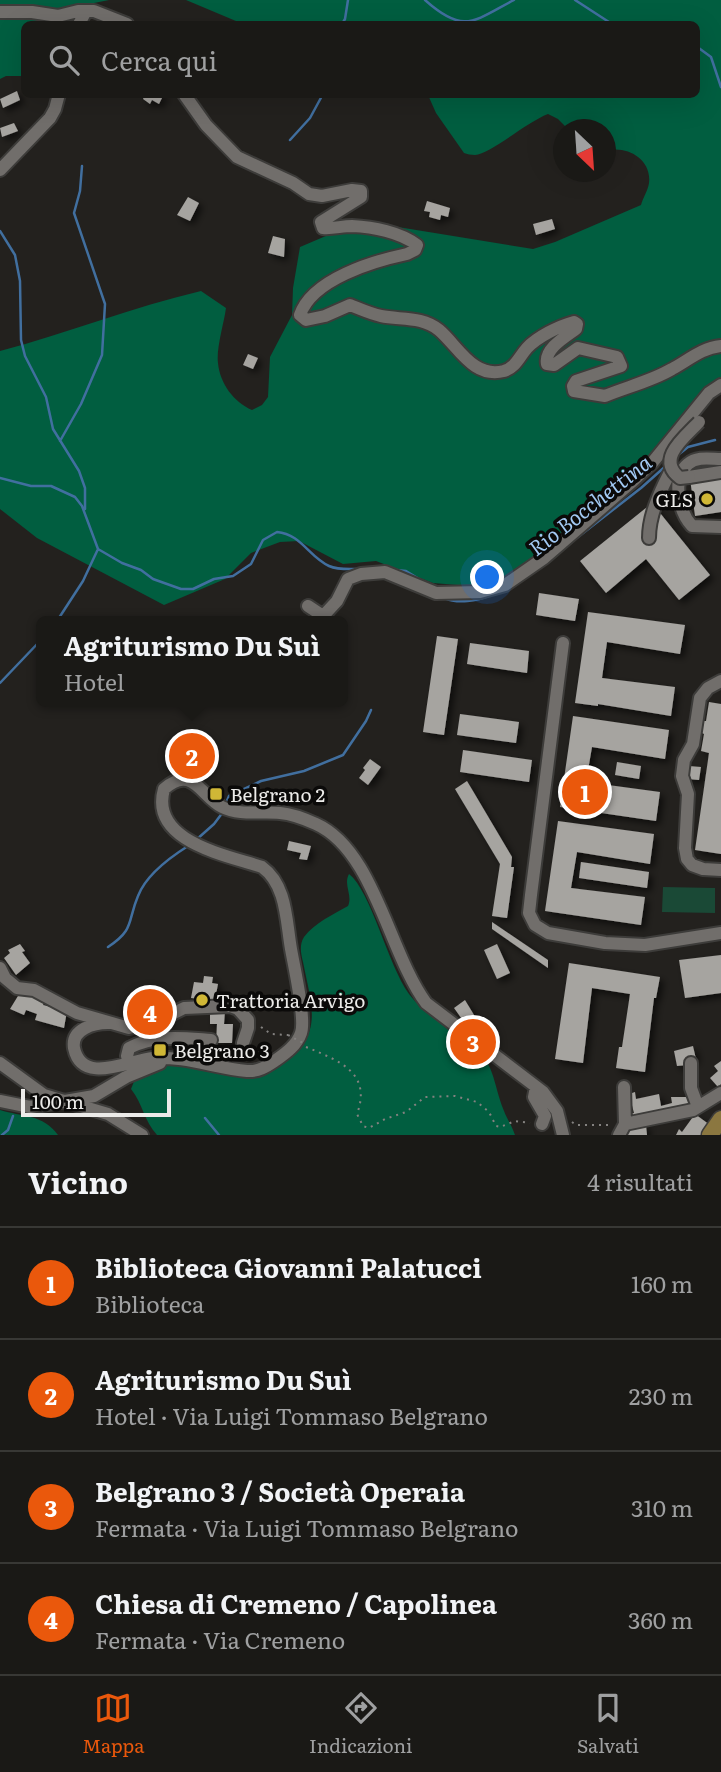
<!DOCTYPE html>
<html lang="it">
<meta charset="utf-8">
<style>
:root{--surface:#1a1916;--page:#272623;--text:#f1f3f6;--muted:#9fa0a1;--line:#383835;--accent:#ea580c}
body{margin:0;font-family:Literata,serif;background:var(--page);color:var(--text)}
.compass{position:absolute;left:553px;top:119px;width:63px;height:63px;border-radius:50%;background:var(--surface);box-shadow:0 7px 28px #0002;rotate:155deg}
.scale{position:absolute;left:21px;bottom:18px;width:150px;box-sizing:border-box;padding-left:7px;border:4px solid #ecebe9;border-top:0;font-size:19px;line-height:24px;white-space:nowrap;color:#ecebe9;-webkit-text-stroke:5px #0b0a09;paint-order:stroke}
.you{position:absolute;left:488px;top:578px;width:24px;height:24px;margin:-18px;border:5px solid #fff;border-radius:50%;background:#1a73e8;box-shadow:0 0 0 10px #1a73e833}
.badge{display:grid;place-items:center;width:46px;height:46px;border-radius:50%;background:var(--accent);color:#fff;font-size:23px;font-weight:700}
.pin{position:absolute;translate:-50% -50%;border:4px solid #fff;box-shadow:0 2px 7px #0006}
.popup{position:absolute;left:36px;top:616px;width:312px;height:91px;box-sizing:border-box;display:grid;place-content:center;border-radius:10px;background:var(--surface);filter:drop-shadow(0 2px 5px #0005);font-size:23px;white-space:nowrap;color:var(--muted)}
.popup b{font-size:26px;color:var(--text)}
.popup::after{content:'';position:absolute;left:50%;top:100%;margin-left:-14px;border:14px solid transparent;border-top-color:var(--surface)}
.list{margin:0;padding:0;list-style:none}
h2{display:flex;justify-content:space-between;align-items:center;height:91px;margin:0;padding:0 28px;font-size:30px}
h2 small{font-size:23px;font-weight:400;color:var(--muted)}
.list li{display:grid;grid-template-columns:46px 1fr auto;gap:21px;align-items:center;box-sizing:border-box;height:112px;padding:0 28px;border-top:2px solid var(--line)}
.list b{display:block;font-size:26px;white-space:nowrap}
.list p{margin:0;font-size:23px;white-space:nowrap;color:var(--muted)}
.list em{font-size:23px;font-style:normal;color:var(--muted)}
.icon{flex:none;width:38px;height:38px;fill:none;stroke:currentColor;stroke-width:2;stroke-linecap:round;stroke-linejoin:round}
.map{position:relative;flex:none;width:721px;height:1135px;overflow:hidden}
.search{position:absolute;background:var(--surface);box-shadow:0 7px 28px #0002;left:21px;right:21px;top:21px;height:77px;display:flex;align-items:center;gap:18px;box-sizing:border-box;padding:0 24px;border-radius:10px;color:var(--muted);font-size:26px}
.sheet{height:539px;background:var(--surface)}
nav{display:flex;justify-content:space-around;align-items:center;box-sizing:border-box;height:98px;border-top:2px solid var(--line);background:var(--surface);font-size:19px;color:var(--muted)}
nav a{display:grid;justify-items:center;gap:4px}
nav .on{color:var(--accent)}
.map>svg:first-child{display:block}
</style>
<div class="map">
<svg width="721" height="1135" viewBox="0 0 721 1135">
<defs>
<filter id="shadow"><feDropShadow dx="4" dy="4" stdDeviation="3.5" flood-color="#0009"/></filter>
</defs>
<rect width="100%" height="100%" fill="#23211e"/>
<path fill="#1a4936" d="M663,887L715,888V913L662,912Z"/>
<path fill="#015e40" d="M0,0H109L89,4L59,24H24V76H6L0,79Z
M186,0H721V381L647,464L536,560L494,588L433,583L376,561L343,564L299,541L280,542L251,553L225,579L164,605L37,538L0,509V351C68,333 133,307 201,291L226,308C224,323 216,349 218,363C220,384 234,402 252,410L262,405L268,397L270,357L292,315L293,288L300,247L361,221L533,249L555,242L641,205C643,198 648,190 649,183C652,159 626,145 606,151V130L568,129L558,119L548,114C527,122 490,154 475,155C471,155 467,154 464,153L436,113L428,95L696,94V24H243Z
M349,874C371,891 388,965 409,994C425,1015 448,1025 468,1040C496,1063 492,1081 504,1111C507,1119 512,1126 515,1135H157C144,1121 143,1104 131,1089L135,1079C144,1075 154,1068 164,1066C201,1058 238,1089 274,1068C325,1038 313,1012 303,962C301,954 299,945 304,937C314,923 334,914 348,906C353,895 343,885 349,874Z
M0,1110C22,1117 43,1114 58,1135H0Z"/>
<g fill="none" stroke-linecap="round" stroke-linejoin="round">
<path stroke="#416f9f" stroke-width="2.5" d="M425,0C464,35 474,21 514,0
M575,0L612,24
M342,24L345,19L348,0
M696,46L711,57L721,87
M290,140L310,118L323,94
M0,231L15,255L20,281L21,340L25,356L46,397L53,429L79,471L85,488V509
M60,441L81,404L102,355L105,304L74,213L80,191L82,166
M678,455L688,447L715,440
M0,478L31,486H51L75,497L82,506L98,549L122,563L141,570L153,579L181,589H193L214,579L233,576L251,564L263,540L277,532C301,534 309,557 329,566C338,570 348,569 358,569
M578,537L641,488L668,464
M396,570L406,571L424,582
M444,598C458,604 477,601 491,595
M57,621L83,581L98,549
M0,683L41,640
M226,803L229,796L261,781L304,771L343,755L366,721L371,710
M196,840L214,824L223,812
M108,947C135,929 127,922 138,896C146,875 169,858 188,846
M205,1118L219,1135
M2,1135L8,1130L13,1116"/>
</g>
<path fill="#a6a4a0" filter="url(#shadow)" d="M17,91L20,100L3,108L0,99Z
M145,94H164L159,104L152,100L150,104L143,99Z
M14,123L18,131L2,137L0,128Z
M188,197L199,203L190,221L177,215Z
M427,201L450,208L448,217L441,215L440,220L429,217L430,212L424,211Z
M552,219L555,229L536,235L533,224Z
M273,236L285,239L284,257L268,253Z
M248,354L258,358L253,369L243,365Z
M721,466V512L695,516L689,471Z
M652,503L710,575L679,600L646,559L606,593L580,561Z
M539,593L579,599L575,621L536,615Z
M588,612L685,625L680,654L607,642L602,678L675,687L671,716L598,704V706L575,703Z
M437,636L458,639L444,735L423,732Z
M470,643L529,651L527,673L467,664Z
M709,702L721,704V854L695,850L709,753L701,751L704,734L700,732L703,721H706Z
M460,714L519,722L516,743L457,735Z
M573,716L669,730L665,759L592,747L586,782L660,792L656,821L560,807Z
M196,741L200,755L206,753L208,760L189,763L183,745Z
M463,750L532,760L529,782L460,772Z
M370,759L381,767L368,785L359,778L365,770L363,768Z
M617,762L641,766L639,779L615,775Z
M689,766L701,767L699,780L687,779Z
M467,781L512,857L511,867H514L507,918L492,916L500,864L455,789Z
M558,821L654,834L650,864L577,852L571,888L645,897L641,925L545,911Z
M289,841L311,846L307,860L299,859L301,853L287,850Z
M581,862L649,872L647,888L579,878Z
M492,922L548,960V968L492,929Z
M20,944L25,951L22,952L30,963L16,975L4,958L10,953L8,950Z
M497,944L510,973L497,979L484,950Z
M721,955V993L685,998L679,960Z
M569,963L660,977L656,998H654L645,1072L616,1068L619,1047H622L630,994L592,988L583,1063L555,1059Z
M204,976L213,977L212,983L218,984L214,1005L200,1002V999L191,998L194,982L203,983Z
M21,991L45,1000L43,1005L67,1011L64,1028L35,1020L37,1014L26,1010L24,1015L10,1009Z
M465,1000L474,1015L464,1022L454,1008Z
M210,1011H225L224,1024H233L232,1043H216L217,1024H210Z
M693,1046L696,1059L688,1061V1065L677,1066L674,1051Z
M721,1061V1084L718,1087L710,1078L718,1071L714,1066Z
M635,1092L636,1099L659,1094L661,1106L672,1103L671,1097H689L693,1108L630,1121L629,1114L634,1113L629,1094Z
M695,1114L710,1125L703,1135H676L679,1129L682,1132Z
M646,1125L647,1135H621L627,1126Z"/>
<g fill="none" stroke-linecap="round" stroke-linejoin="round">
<g stroke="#3d3c3a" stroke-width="16">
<path id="minor" d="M0,12H32L58,16L78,11H94L127,24
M79,24L86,11
M184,94L206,125L237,157L293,183L309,194L322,196L352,190L361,191V197L321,222L323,228C332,229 342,226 352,226C373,227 400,232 417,245L415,250L407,254C374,261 312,279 300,315L306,320L325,316L350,305C360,309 371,314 381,316C400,320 422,316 439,330C458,346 473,379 504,371C516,367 519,357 527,348C537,337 559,326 574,322L577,324L576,329C565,337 544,349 547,364L554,365L578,348L617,357L621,366L576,381L573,386L574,391L605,396C626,387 652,381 672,369C689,360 701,348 721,346
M0,170L50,118L55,109L59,94
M721,459C711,459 697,456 688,464C671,478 679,512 692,526L721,527
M689,477L721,472
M649,538C649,516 659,494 669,474L672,471
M308,606L320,614H325L337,601L348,579L361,574L385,572L436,593L480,592L505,585L544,558L634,480L652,463L709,393L721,385
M563,643L531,895L529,913L535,925L548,933L605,943L645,945L721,933
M721,681L708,688L700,698L693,744L684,760L682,776L688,794L685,848L687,859L692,865L703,869L721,870
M0,968L5,978L17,988L34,990L77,1013L129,1028L160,1020L184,1008L230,1006L238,1009L248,1020V1028L243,1043
M108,1023C94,1023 71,1029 74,1048C82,1086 129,1060 153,1058C184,1056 216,1068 247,1071C259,1072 267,1066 276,1060C286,1053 297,1045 301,1033C306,1019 294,966 291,949C286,921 287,885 262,867C227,855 149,842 164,789C192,764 201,796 222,807C240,816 261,811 280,813C292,814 305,819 316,824C374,850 389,953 426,1003L543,1092L557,1111L563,1135
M0,1063L44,1095L108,1114L142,1135
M129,1063L127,1056L129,1048C156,1034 183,1038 211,1040
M691,1063V1088L698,1107
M536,1087L534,1097L545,1116L542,1124
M624,1087L625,1124
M0,1101L30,1107L94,1096L126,1077L160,1063
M619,1135L625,1124L693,1110L721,1093"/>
</g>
<g stroke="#3d3c3a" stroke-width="19">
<path id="major" d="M710,1135L721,1119"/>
</g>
<path stroke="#848280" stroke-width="2" stroke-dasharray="2 5" stroke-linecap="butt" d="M261,1027L271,1034L288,1035
M219,1047L231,1046
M306,1047C340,1061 372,1073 357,1114L363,1126L369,1128L385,1119L406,1112L425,1097L455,1096L477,1102L489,1112L496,1126L500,1127L515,1121L530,1123
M572,1122L576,1125H611"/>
<use href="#minor" stroke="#716e6b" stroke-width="12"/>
<use href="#major" stroke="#8b7740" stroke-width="16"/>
<g stroke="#3d3c3a" stroke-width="16" stroke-linecap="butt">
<path id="minor-bridge" d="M689,477L680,478C655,459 685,437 699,422"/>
</g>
<path stroke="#848280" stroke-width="2" stroke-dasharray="2 5" stroke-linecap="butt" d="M288,1035L305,1044"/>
<use href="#minor-bridge" stroke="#716e6b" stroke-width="12"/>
</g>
<g fill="#d0b736" stroke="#0b0a09" stroke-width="2.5">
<circle cx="707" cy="499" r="7"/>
<rect x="209" y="787" width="14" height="14" rx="3.5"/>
<circle cx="202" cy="1000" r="7"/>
<rect x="153" y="1043" width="14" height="14" rx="3.5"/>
</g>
<g text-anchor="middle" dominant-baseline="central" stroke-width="7" stroke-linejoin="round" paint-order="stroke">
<g font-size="19" fill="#ecebe9" stroke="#0b0a09" text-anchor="start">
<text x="693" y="499" text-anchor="end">GLS</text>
<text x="230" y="794">Belgrano 2</text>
<text x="216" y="1000">Trattoria Arvigo</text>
<text x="174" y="1050">Belgrano 3</text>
</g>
<g font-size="21" font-style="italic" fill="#a2c9f3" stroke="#0b0a09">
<text transform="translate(589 504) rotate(-38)">Rio Bocchettina</text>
</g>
</g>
</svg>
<svg class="compass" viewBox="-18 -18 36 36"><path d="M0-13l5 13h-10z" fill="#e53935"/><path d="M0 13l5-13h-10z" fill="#9fa0a1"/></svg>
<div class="scale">100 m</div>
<div class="you"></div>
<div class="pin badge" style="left:585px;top:792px">1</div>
<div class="pin badge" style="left:192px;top:756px">2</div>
<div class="popup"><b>Agriturismo Du Suì</b>Hotel</div>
<div class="pin badge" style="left:473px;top:1042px">3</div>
<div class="pin badge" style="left:150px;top:1012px">4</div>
<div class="search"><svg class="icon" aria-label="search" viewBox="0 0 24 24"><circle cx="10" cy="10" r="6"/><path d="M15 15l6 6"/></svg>Cerca qui</div>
</div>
<section class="sheet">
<h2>Vicino<small>4 risultati</small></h2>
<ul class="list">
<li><span class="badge">1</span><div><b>Biblioteca Giovanni Palatucci</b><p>Biblioteca</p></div><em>160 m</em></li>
<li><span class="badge">2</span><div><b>Agriturismo Du Suì</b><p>Hotel · Via Luigi Tommaso Belgrano</p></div><em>230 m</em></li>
<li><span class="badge">3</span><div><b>Belgrano 3 / Società Operaia</b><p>Fermata · Via Luigi Tommaso Belgrano</p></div><em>310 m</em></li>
<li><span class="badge">4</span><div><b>Chiesa di Cremeno / Capolinea</b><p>Fermata · Via Cremeno</p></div><em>360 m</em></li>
</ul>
</section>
<nav>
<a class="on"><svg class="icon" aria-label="map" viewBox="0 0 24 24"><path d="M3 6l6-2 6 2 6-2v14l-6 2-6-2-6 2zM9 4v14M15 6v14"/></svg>Mappa</a>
<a><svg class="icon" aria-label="directions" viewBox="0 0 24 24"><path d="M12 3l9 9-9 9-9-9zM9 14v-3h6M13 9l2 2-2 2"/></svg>Indicazioni</a>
<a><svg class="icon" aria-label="saved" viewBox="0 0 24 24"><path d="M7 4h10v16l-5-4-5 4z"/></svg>Salvati</a>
</nav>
